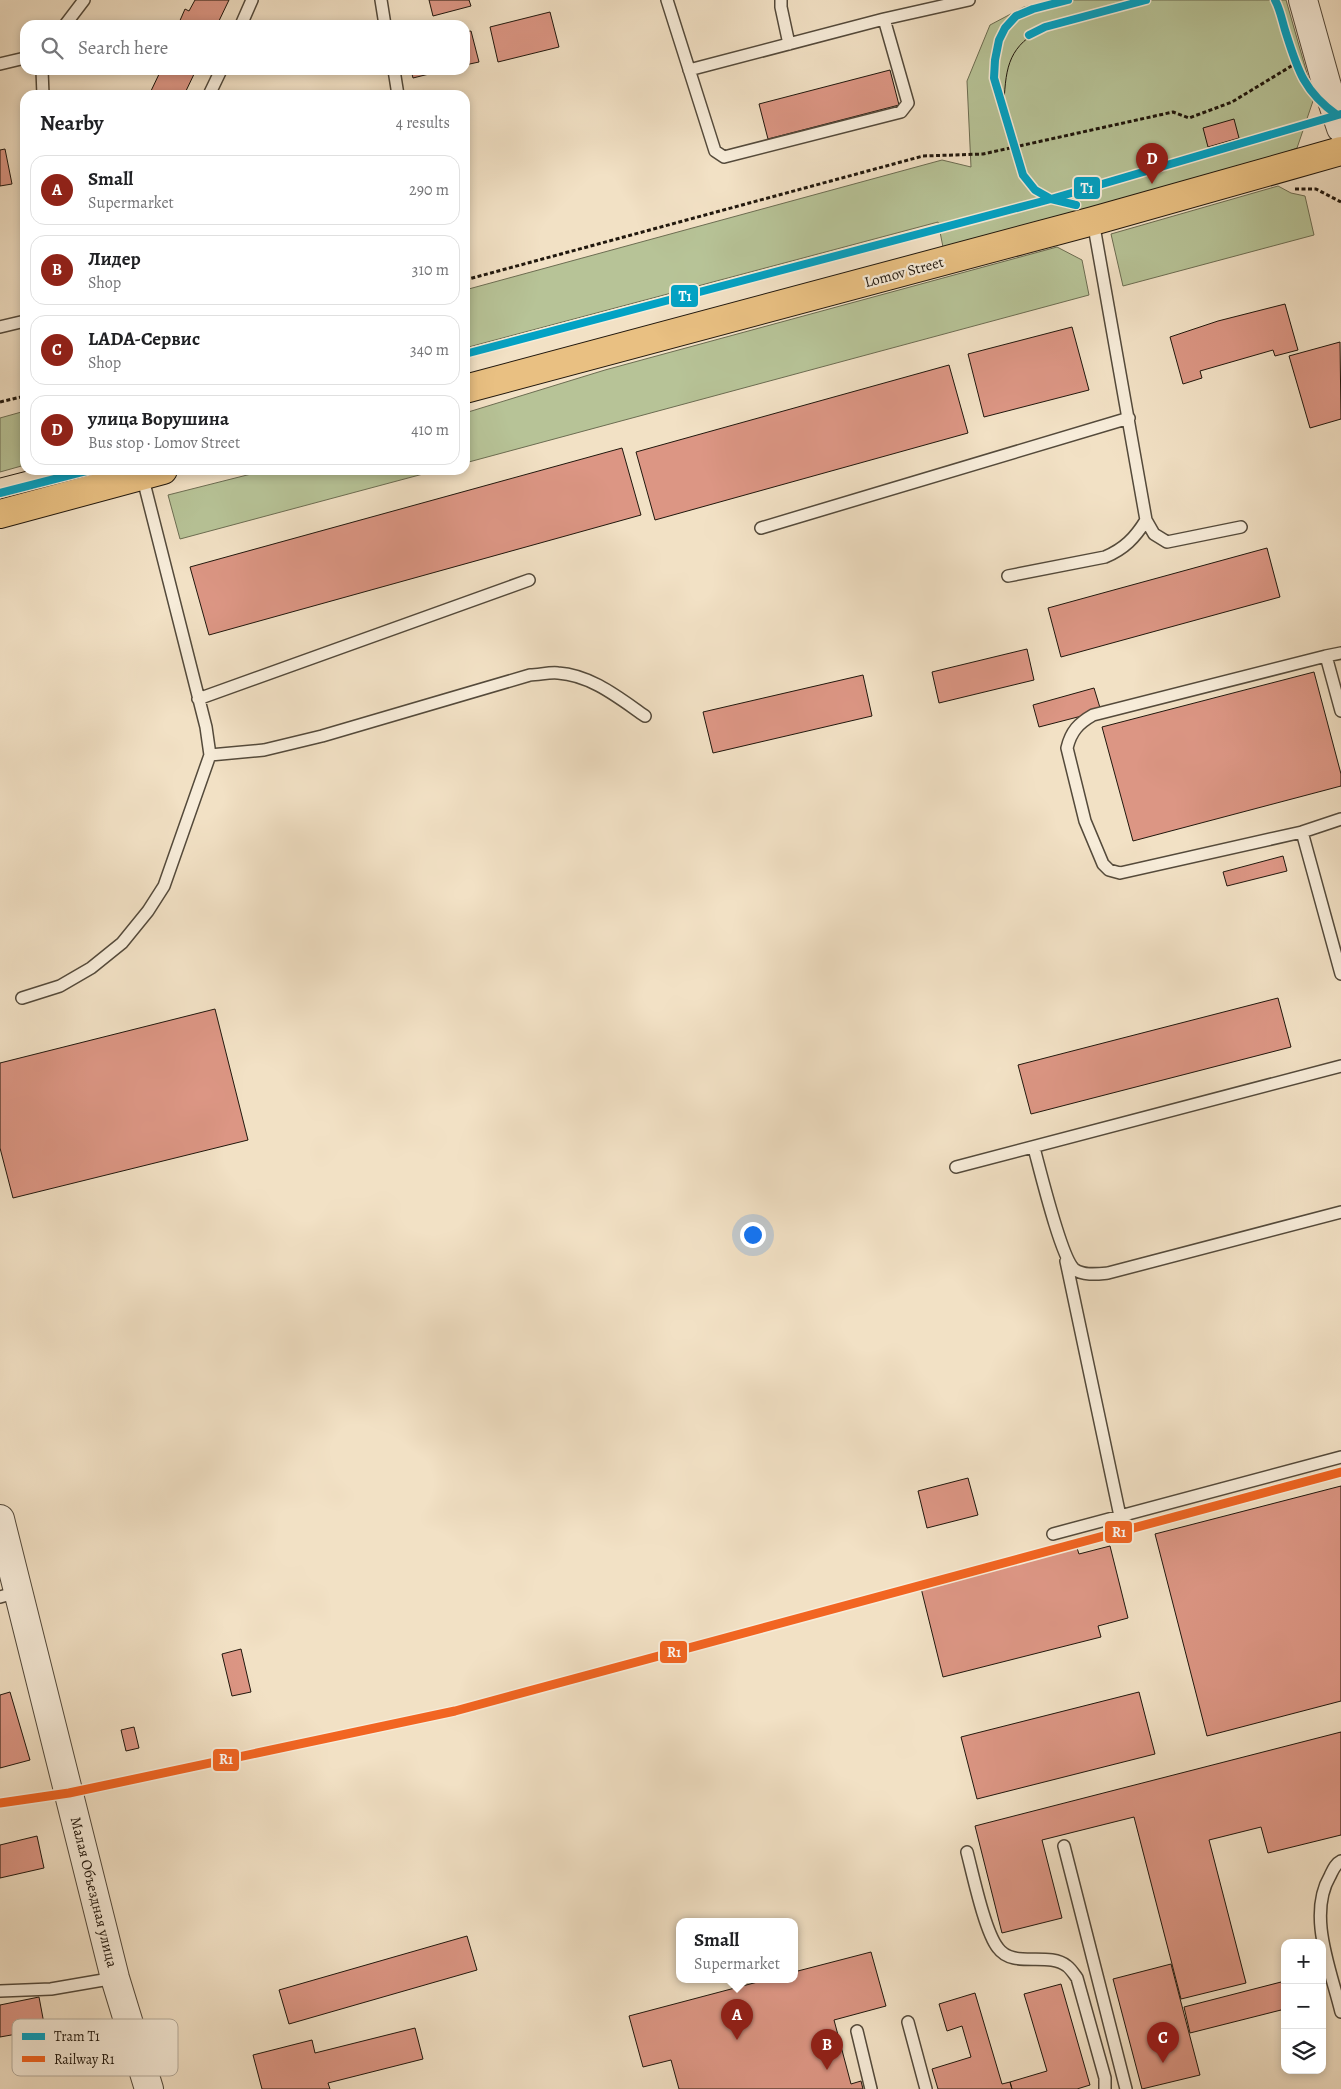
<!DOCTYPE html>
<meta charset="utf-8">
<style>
:root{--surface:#fff;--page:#f2f2f2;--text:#202124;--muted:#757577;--line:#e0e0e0;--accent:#8f2418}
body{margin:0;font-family:Alegreya,serif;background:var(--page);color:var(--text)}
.controls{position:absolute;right:15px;bottom:15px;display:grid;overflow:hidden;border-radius:10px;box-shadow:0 2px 8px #0003}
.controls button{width:45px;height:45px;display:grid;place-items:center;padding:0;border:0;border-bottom:1px solid var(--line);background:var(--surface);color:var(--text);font:25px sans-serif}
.you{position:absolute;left:752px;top:1234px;width:18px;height:18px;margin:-12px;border:4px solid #fff;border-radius:50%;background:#1a73e8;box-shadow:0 0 0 8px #1a73e833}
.badge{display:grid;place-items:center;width:32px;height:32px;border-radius:50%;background:var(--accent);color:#fff;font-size:16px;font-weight:700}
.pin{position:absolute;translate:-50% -41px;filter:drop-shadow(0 1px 2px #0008)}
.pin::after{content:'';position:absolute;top:26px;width:18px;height:15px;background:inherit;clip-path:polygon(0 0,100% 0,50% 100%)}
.popup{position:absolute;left:676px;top:1918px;width:122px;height:65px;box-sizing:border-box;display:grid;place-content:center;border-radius:10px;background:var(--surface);filter:drop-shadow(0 1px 4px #0005);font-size:16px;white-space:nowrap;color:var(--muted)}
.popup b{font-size:19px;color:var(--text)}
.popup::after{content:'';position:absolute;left:50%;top:100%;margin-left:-10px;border:10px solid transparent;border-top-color:var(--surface)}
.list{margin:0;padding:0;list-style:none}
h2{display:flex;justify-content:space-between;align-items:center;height:65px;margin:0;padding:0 20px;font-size:21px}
h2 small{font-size:16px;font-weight:400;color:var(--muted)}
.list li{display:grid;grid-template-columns:32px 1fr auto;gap:15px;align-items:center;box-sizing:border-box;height:70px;margin:0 10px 10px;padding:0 10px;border:1px solid var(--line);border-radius:15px}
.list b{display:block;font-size:19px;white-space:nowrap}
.list p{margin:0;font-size:16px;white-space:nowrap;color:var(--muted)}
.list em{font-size:16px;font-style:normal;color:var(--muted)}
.icon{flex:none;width:28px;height:28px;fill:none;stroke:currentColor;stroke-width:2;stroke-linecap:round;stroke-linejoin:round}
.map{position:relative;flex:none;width:1341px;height:2089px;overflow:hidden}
.search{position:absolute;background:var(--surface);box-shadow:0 2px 8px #0003;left:20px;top:20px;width:450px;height:55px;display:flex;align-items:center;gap:12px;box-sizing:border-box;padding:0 18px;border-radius:15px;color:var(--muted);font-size:19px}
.panel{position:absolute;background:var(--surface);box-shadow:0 2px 8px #0003;left:20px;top:90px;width:450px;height:385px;border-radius:15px}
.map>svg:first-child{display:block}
</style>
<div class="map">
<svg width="1341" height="2089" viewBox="0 0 1341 2089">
<rect width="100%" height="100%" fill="#f2e1c5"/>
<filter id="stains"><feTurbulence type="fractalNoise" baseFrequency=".004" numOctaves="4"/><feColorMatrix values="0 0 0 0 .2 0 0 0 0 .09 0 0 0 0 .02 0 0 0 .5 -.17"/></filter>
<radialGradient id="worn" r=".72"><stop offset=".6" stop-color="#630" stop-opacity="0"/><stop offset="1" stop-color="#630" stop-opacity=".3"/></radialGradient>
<path fill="#b7c397" stroke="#6c6d52" d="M1054,0H1286L1310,84L1313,101L1297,148L1228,175L944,252L938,222L465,348V290L942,160L971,167L967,81L990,25L1024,7Z
M1278,186L1291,193L1305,196L1314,235L1123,286L1111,234Z
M1057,247L1082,260L1089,295L465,463V413L605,370Z
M25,411V465L0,472V418Z
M267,470H438L180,539L168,495Z"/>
<path fill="#dc9684" stroke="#20170d" d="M195,0H229L217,25H178L185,9L189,11Z
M429,0H469L471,6L433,16Z
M550,12L559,47L498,62L490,27Z
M471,31L479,62L465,65V32Z
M161,70H196L184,95H145L147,92L150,93Z
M411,70H445L413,78Z
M890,70L899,105L768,139L759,104Z
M1234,119L1239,138L1208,147L1203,128Z
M5,149L12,184L0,186V150Z
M1285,304L1298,350L1275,356L1273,350L1200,371L1202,378L1183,384L1170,337L1218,321Z
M1072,327L1089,390L984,417L968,354Z
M1340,342L1341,419L1310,428L1289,356Z
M949,365L968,433L655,520L636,452Z
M622,448L641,515L209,635L190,567Z
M1267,548L1280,597L1061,657L1048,608Z
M1027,649L1034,680L939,703L932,672Z
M1314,672L1341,774V786L1133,841L1102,727Z
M863,675L872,716L713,753L703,712Z
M1094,688L1101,711L1039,727L1033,705Z
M1283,856L1287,871L1227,886L1223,872Z
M1278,998L1291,1047L1031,1114L1018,1065Z
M215,1009L248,1140L13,1198L0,1148V1063Z
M968,1478L978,1515L927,1528L918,1491Z
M1341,1486V1701L1207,1736L1155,1534Z
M1076,1545L1079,1554L1110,1546L1128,1618L1098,1626L1101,1637L943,1677L920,1584Z
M241,1649L251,1692L232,1696L222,1654Z
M10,1692L30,1760L0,1768V1695Z
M1139,1692L1155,1754L977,1799L961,1737Z
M134,1727L139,1748L126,1751L121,1730Z
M1341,1732V1835L1268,1853L1261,1827L1209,1840L1246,1983L1181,1999L1134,1817L1042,1840L1062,1918L1002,1933L975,1826Z
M37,1836L44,1868L0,1878V1845Z
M467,1936L477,1970L289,2024L279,1990Z
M871,1952L886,2006L834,2020L851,2084L861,2081L863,2089H679L671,2060L643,2067L629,2016L769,1979H794V1972Z
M1171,1964L1200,2075L1142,2089L1113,1979Z
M1285,1981V2009L1190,2033L1184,2007Z
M1061,1984L1090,2085L1077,2089H1012L1010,2082L1047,2071L1024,1994Z
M975,1993L1002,2084L1010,2082L1012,2089H938L932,2069L971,2057L962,2026L947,2031L939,2004Z
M39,1997L45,2029L0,2037V2005Z
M415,2028L423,2059L328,2083L330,2089H262L253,2055L312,2040L315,2053Z"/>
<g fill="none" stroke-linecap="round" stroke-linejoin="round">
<g stroke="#544a3b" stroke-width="14">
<path id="service" d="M381,0L385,25
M667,0L715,151L724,157L901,112L908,103L884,19L969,0
M781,0V7L789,44
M65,25L84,0
M241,25L252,0
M0,64L25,58
M42,70L43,95
M394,70L398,95
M689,70L884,19
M209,95L221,70
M1093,221L1146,520L1154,534L1167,542L1241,527
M0,327L25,321
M761,528L1129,418
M1008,576L1105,557C1124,549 1135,538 1146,520
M1326,656L1341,653
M198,699L529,580
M1341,711L1326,656L1093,715C1079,723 1071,731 1067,748L1085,821L1103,864L1109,870L1120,873L1302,832L1341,819
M210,755L264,750L322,736L530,675C539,675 549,672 558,673C591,675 619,698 645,716
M1302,832L1341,974
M22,998L60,986L91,968L122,943L148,911L164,886L210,755L206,727L142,475
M1034,1148C1040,1170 1061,1257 1074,1269C1083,1276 1098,1274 1108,1273L1341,1212
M956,1167L1341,1066
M1066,1261L1120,1516
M1053,1534L1341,1457
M0,1597L18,1592
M1064,1846L1126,2089
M967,1852C973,1875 985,1932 998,1948C1013,1969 1048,1951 1067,1966C1071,1969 1074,1974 1077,1978L1105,2078V2089
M1341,1861C1335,1864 1333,1870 1330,1876C1307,1915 1331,1970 1341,2012
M0,1991L51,1989L115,1978
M908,2022L926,2089
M857,2031L871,2089"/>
</g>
<g stroke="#544a3b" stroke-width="30">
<path id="tertiary" d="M1303,0L1327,86L1341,128
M0,1519L115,1978L149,2089"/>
</g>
<g stroke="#20170d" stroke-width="30">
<path id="primary" d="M465,389L1093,221L1341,151
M0,514L163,470"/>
</g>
<path stroke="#20170d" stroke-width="3" stroke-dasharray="4 2.5" stroke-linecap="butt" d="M1295,189H1316L1341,202
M465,280L923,156L983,154L1173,112L1189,118L1232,102L1298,62
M0,402L25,396"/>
<use href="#service" stroke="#f7ecd9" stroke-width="11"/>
<use href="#tertiary" stroke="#f7ecd9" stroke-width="28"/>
<use href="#primary" stroke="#e9c082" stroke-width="28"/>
<path stroke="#20170d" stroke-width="1" d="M1068,0L1033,9L1016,16L1005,28L999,40L995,60L994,78L1023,175L1035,190L1051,199L1076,205
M1275,0C1280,9 1282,20 1285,30C1297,68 1303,91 1337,115
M1004,102C1006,65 1009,46 1045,27L1146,0
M465,354L1051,199L1341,114
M0,478L31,470"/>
<path stroke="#20170d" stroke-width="4" stroke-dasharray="9 9" stroke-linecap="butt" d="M0,1803L69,1793L455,1711L1341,1472"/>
<g stroke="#f7ecd9" stroke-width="12">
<path id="rail-1" d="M0,1803L69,1793L455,1711L1341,1472"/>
</g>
<use href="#rail-1" stroke="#f26522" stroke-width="9"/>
<g stroke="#f7ecd9" stroke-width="11">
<path id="tram-1" d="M1068,0L1033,9L1016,16L1005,28L999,40L995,60L994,78L1023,175L1035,190L1051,199L1076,205
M1275,0C1280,9 1282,20 1285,30C1297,68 1303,91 1337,115
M1029,35L1045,27L1146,0
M465,354L1051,199L1341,114
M0,493L90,470"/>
</g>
<use href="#tram-1" stroke="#02a2c4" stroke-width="8"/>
</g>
<g text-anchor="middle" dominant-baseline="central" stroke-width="4.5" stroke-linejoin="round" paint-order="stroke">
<g font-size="15" fill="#20170d" stroke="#f7ecd9">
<text transform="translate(904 272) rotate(-15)">Lomov Street</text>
<text transform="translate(94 1892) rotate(76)">Малая Объездная улица</text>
</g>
</g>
<rect x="12" y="2019" width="166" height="57" rx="8" fill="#f7ecd9" stroke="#b6ac9c" stroke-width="1"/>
<rect x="22" y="2033" width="23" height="7" fill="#02a2c4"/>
<rect x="22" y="2056" width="23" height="6" fill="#f26522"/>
<g font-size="14" fill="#20170d">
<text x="54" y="2041">Tram T1</text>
<text x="54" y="2064">Railway R1</text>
</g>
<g stroke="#f7ecd9" stroke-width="2">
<rect x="1073" y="176" width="28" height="24" rx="5" fill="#02a2c4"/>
<rect x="670" y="284" width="29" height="24" rx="5" fill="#02a2c4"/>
<rect x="1104" y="1520" width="29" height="24" rx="5" fill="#f26522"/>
<rect x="659" y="1640" width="29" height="24" rx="5" fill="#f26522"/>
<rect x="212" y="1748" width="28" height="24" rx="5" fill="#f26522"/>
</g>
<g font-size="14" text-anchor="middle" font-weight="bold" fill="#fff">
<text x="1087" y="193">T1</text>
<text x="685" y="301">T1</text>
<text x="1119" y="1537">R1</text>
<text x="674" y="1657">R1</text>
<text x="226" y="1764">R1</text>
</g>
<rect width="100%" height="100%" filter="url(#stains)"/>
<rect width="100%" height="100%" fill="url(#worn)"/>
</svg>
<div class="controls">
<button>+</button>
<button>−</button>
<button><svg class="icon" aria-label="layers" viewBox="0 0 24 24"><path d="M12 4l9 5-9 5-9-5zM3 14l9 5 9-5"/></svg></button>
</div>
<div class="you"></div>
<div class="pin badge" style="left:737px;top:2040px">A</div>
<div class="popup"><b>Small</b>Supermarket</div>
<div class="pin badge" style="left:827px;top:2070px">B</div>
<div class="pin badge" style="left:1163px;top:2063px">C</div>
<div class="pin badge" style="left:1152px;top:184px">D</div>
<div class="search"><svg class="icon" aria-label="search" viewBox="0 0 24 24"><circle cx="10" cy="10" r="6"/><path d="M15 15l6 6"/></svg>Search here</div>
<section class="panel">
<h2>Nearby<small>4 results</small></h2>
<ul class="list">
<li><span class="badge">A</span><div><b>Small</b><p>Supermarket</p></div><em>290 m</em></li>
<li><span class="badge">B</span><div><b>Лидер</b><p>Shop</p></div><em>310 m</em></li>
<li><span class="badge">C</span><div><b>LADA-Сервис</b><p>Shop</p></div><em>340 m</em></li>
<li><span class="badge">D</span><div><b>улица Ворушина</b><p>Bus stop · Lomov Street</p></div><em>410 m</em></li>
</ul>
</section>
</div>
